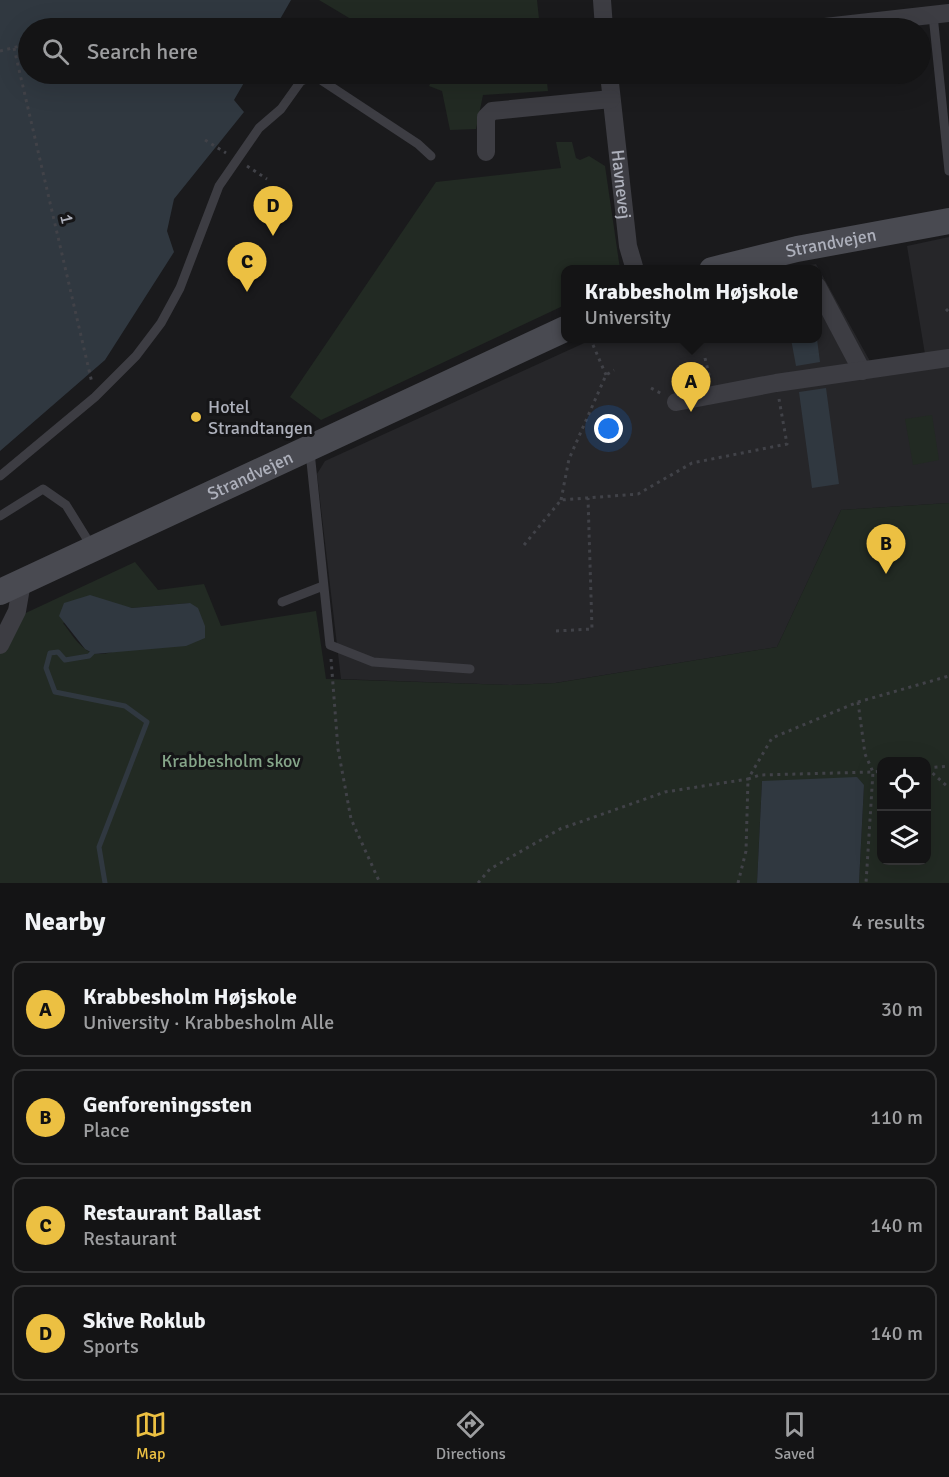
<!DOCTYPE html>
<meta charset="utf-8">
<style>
:root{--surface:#141415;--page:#1d1d1e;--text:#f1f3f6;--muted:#9d9ea0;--line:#333334;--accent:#ecc042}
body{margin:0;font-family:Signika,sans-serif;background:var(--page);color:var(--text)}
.controls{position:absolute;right:18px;bottom:18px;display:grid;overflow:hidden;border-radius:12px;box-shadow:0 6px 24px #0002}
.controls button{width:54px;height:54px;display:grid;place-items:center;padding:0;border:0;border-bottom:2px solid var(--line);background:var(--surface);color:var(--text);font:30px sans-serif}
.you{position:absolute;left:609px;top:429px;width:21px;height:21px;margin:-15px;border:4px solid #fff;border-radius:50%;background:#1a73e8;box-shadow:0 0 0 9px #1a73e833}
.badge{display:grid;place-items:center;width:39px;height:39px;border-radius:50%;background:var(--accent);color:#111;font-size:20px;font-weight:700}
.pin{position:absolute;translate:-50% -50px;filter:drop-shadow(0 2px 3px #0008)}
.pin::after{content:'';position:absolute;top:32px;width:21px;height:18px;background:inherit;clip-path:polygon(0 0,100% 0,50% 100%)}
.popup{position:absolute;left:561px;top:265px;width:261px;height:78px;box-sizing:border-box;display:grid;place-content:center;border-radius:12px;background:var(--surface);filter:drop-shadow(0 2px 4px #0005);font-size:20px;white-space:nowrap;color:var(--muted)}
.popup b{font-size:22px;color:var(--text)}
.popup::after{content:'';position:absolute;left:50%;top:100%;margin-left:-12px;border:12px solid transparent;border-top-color:var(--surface)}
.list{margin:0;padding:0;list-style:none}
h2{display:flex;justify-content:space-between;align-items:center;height:78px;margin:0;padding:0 24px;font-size:26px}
h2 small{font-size:20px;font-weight:400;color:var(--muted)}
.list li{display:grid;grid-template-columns:39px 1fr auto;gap:18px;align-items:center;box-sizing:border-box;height:96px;margin:0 12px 12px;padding:0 12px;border:2px solid var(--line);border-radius:12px}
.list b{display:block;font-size:22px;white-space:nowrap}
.list p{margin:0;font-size:20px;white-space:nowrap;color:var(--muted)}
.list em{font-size:20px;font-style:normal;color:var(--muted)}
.icon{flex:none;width:33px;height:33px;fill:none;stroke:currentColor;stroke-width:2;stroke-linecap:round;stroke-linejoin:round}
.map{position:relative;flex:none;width:949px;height:883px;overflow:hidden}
.search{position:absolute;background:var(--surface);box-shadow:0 6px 24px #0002;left:18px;right:18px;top:18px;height:66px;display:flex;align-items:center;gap:15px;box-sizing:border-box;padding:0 21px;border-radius:33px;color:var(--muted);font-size:22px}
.sheet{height:510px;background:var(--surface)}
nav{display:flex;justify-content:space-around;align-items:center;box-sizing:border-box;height:84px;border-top:2px solid var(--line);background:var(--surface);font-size:16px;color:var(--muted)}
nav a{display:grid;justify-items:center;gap:3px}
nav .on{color:var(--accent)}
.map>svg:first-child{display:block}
</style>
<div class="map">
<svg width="949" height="883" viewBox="0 0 949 883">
<rect width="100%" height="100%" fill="#1a1a1c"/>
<path fill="#262629" d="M949,237V503L841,510L777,647L555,683L511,685L341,679L317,474L325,461L593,339L817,338V270L788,269L796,267L816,264L871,363L925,354L907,246Z"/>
<path fill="#222a23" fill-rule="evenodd" d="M319,0H537L540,28H366Z
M435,74H546L548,91L483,95L476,129L450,130L442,91L429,86Z
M556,142H572L576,158L580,160L589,156L605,166L620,269L565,270V305L321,420L290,397L436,182L561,168Z
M932,415L939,460L913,465L905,419Z
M949,503V883H859L864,785L762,781L757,883H0V625L135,562L158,590L204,584L221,626L316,611L326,679L511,685L556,683L777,647L841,510ZM190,603C167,619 116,666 88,651C78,645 70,632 63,623L118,605L132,608ZM882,762H926V860H882Z"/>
<path fill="#303840" d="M0,0H291L275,28H28V74H249L234,100L244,112L174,199L167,231L174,252L105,360L0,451Z
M791,339H817L820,362L796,366Z
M826,388L839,484L812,488L799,392Z
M90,595L132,608L190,603L198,608L205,626V638L186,646L94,654L85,649L59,616L64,603Z
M857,777L864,785L859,883H757L762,781Z"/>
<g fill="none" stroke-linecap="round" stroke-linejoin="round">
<path stroke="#303840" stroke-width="5" d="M92,653L89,656L65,660L58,652L50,653L46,668L55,692L125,706L147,722L99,847L105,883"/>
<path stroke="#414248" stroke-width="3" stroke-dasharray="3 4.5" stroke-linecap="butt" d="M14,48L92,383
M0,51L28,44
M205,140L226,153
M247,166L267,179
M946,309L949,312
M590,338L606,375
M705,358L710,379
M651,388L662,394
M561,500L569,459L606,375L614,370
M524,545L561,500L638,494L692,463L787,444L779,399
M556,631L592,629L588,498
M331,659L338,749L351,819L380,883
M858,702L865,754L873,772L882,771
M927,768L949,788
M927,768L949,766
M478,883L490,869L560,829L665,792L748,779L772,738L858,702L949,676
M738,883L746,851L748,779L760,775L873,772L866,883"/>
<path stroke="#3d3d43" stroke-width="9" d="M933,15L949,171
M310,452L330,645L373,662L470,669
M0,476L95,397L136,356L161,323L180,288L219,186L259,128L281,109L301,81L311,77L321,80L418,144L431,156
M0,516L43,489L66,505L92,547
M282,602L323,586"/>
<g stroke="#3d3d43" stroke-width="18">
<path d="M602,0L604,28"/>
<path d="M816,28L949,13"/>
<path id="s1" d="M609,74L628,246L635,270"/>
<path d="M486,152V117L492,111L611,99"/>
<path d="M817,286L862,371"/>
<path d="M676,402L776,383L949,358"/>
<path d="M0,645L17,611L22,582"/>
</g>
<g stroke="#494a51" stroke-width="26">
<path id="s2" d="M712,270L797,249L949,221"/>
<path id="s3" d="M0,592L565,329"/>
</g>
</g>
<circle fill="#ecc042" stroke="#151517" stroke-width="2" cx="196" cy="417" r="6"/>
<g text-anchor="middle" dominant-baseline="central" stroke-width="6" stroke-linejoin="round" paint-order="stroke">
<g font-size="18" fill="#adb0bb" stroke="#151517">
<text stroke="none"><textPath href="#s1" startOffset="111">Havnevej</textPath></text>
<text transform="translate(67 219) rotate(77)">1</text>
<text stroke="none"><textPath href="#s2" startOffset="122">Strandvejen</textPath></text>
<text stroke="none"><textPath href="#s3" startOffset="276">Strandvejen</textPath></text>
</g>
<g font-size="18" fill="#adb0bb" stroke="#151517" text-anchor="start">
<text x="208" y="407">Hotel<tspan x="208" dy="21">Strandtangen</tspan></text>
</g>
<g font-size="18" fill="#85a589" stroke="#151517">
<text x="231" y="761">Krabbesholm skov</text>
</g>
</g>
</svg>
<div class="controls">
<button><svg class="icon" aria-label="locate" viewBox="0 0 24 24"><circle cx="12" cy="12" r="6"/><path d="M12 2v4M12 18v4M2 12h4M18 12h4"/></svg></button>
<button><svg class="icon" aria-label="layers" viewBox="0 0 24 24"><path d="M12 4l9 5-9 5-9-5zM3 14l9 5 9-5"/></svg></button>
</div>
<div class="you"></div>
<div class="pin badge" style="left:691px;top:412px">A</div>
<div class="popup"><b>Krabbesholm Højskole</b>University</div>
<div class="pin badge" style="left:886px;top:574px">B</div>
<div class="pin badge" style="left:247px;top:292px">C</div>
<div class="pin badge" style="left:273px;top:236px">D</div>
<div class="search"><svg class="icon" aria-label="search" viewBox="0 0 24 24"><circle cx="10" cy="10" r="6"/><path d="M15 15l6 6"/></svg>Search here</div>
</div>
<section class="sheet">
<h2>Nearby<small>4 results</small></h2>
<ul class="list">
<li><span class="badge">A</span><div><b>Krabbesholm Højskole</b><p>University · Krabbesholm Alle</p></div><em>30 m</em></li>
<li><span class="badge">B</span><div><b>Genforeningssten</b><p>Place</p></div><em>110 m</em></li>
<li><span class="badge">C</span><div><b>Restaurant Ballast</b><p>Restaurant</p></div><em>140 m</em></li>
<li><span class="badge">D</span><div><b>Skive Roklub</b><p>Sports</p></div><em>140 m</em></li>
</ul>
</section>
<nav>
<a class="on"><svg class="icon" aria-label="map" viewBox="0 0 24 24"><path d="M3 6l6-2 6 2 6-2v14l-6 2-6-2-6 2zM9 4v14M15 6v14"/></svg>Map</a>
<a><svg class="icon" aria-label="directions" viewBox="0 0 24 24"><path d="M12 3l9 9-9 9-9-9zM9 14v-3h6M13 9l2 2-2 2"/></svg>Directions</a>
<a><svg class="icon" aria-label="saved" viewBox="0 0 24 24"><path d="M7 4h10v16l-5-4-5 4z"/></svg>Saved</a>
</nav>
